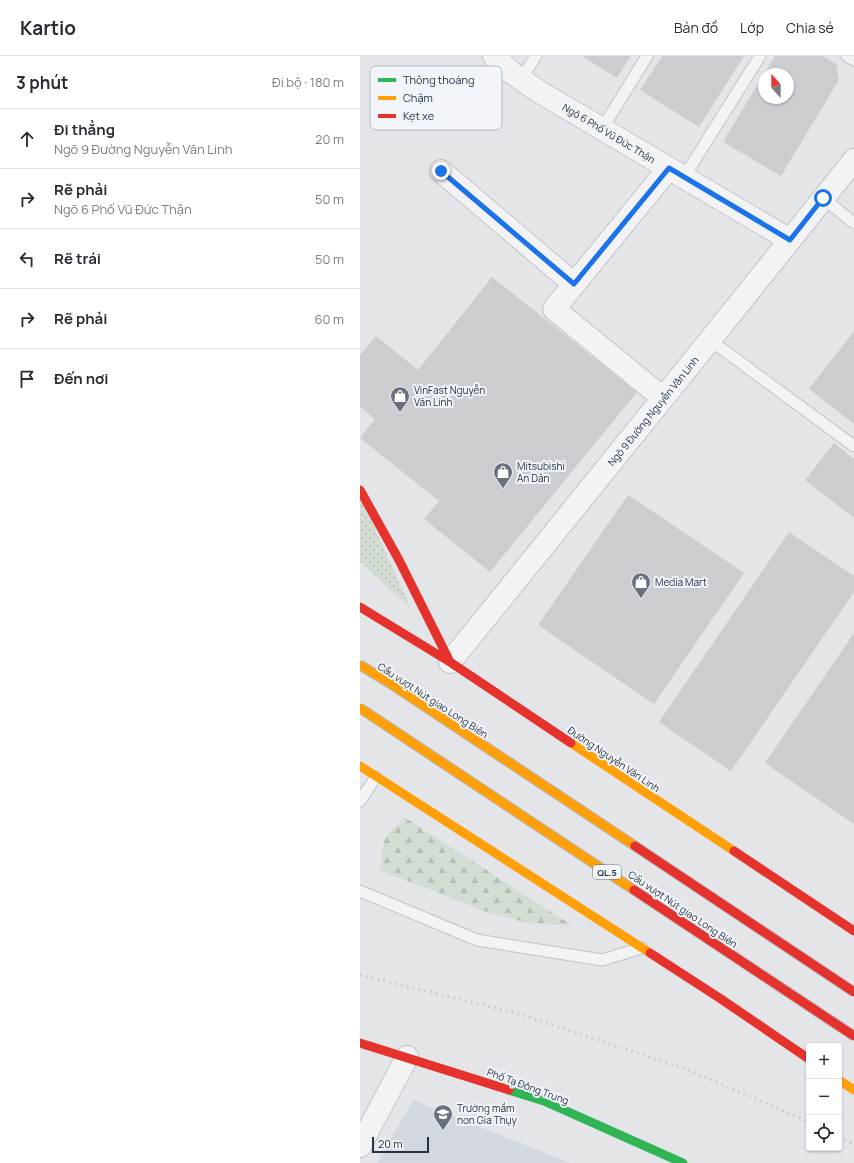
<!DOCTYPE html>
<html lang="vi">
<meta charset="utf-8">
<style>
:root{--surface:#fff;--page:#f2f2f3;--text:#2b2b33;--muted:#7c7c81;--line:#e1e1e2}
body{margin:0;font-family:Manrope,sans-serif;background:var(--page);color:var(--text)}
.controls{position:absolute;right:12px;bottom:12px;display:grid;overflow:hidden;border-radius:4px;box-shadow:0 1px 3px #0004}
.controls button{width:36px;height:36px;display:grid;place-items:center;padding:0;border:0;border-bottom:1px solid var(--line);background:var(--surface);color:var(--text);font:20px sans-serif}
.compass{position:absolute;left:398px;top:12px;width:36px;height:36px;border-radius:50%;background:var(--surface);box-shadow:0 1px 3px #0004;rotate:339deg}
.scale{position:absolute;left:12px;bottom:10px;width:57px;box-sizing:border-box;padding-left:4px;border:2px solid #273144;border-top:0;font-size:11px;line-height:14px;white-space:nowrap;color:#273144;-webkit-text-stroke:3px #f1f4f8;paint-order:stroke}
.stop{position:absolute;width:12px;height:12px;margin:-9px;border:3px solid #1a73e8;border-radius:50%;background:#fff}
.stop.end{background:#1a73e8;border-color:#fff;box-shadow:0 1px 4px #0008}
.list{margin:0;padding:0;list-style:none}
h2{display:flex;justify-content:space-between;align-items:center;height:52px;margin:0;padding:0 16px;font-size:17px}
h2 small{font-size:13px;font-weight:400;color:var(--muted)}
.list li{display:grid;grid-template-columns:26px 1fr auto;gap:12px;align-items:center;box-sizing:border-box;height:60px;padding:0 16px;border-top:1px solid var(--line)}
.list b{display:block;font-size:15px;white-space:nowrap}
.list p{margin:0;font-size:13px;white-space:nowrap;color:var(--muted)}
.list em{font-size:13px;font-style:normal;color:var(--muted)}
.icon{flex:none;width:22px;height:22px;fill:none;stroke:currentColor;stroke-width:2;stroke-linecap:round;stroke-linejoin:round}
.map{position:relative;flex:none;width:494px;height:1107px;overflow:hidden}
header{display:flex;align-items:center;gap:24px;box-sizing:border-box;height:56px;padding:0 20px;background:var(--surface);border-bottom:1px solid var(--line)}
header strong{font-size:19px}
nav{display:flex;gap:22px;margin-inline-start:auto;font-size:14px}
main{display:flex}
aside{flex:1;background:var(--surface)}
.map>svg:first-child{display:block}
</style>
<header>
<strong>Kartio</strong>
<nav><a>Bản đồ</a><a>Lớp</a><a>Chia sẻ</a></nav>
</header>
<main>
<aside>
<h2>3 phút<small>Đi bộ · 180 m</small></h2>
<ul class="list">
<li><svg class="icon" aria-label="ahead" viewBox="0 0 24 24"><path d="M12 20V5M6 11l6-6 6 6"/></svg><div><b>Đi thẳng</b><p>Ngõ 9 Đường Nguyễn Văn Linh</p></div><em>20 m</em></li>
<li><svg class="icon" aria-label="right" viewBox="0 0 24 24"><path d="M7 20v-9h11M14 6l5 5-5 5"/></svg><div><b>Rẽ phải</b><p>Ngõ 6 Phố Vũ Đức Thận</p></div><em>50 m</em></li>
<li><svg class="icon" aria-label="left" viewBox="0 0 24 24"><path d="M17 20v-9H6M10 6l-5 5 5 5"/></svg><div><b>Rẽ trái</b></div><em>50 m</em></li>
<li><svg class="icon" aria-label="right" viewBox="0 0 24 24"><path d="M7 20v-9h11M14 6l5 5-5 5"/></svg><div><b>Rẽ phải</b></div><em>60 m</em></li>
<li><svg class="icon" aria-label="arrive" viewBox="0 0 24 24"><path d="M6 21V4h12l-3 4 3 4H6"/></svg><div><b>Đến nơi</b></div></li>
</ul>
</aside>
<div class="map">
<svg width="494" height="1107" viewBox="0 0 494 1107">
<defs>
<pattern id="grass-dots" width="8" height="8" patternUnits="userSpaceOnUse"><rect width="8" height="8" fill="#d3ddd3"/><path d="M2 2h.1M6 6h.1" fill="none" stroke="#b5beb6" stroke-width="1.8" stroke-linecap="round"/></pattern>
<pattern id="forest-firs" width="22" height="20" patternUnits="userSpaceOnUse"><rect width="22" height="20" fill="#d3ddd3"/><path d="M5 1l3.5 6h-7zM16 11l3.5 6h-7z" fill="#b5beb6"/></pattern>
</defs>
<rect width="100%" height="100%" fill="#e3e5e9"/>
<path fill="#d3d8df" d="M53,1044L210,1107H17Z"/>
<path fill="url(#grass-dots)" d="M0,439L51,553L0,505Z"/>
<path fill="url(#forest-firs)" d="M44,761L213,870L167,867L121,854L20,814L24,784Z"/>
<path fill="#cbcdd1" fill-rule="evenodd" d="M222,0H271L257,22Z
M302,0H384L339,71L280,34Z
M415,0H463L476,8L479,24L421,120L363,86ZM404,18H428V42H404Z
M132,221L277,336L130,516L64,463L79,445L0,382L15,363L0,351V299L16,280L58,314Z
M494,275V368L449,333Z
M474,387L494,403V462L445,424Z
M268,439L384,517L294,648L178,569Z
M429,476L494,520V536L371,715L299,666Z
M494,577V768L405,707Z"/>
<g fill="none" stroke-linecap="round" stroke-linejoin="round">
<g stroke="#c1c3c7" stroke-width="13">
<path id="lane" d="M487,0L494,4
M161,23L176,0
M242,73L287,0
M324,121L400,0
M463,142L494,167
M350,284L494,390
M0,745L16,721
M0,835L117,884L242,904L282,892"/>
</g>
<g stroke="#c1c3c7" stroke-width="24">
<path id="street" d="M134,0L152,17L178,35L430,184
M81,115L214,228
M303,342L194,253L309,112
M90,606L350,284L494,104
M0,1090L47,1001"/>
</g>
<use href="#lane" stroke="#f3f3f5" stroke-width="11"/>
<use href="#street" stroke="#f3f3f5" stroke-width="22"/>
<path stroke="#30b455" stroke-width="9" d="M149,1034L184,1045L323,1107"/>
<path stroke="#ff9f0a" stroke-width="9" d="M211,687L374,795
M0,710L290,897
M479,1024L494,1034"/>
<path stroke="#e5322d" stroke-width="9" d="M0,434L39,504L90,606
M0,551L90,606L211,687
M374,795L494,875
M290,897L361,943L449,1003
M0,987L149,1034"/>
<path stroke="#cbcdd0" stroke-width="3" stroke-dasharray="2 4" stroke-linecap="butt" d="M0,919L156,957L331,1015L449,1066
M479,1081L494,1089"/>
<g stroke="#b5b8be" stroke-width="11" stroke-linecap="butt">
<path id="slow-bridge" d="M0,609L31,628L275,790
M0,652L274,834"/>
</g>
<g stroke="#b5b8be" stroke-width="11" stroke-linecap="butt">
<path id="jam-bridge" d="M275,790L494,936
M274,834L494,980"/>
</g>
<use href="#slow-bridge" stroke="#ff9f0a" stroke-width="9"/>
<use href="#jam-bridge" stroke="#e5322d" stroke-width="9"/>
</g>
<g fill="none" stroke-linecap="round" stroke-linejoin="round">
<path stroke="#1a73e8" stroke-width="5" d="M81,115L214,228L309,112L430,184L463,142"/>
</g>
<defs>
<g id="shop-pin" transform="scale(1)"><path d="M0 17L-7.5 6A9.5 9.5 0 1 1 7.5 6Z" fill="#69707e" stroke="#f1f4f8"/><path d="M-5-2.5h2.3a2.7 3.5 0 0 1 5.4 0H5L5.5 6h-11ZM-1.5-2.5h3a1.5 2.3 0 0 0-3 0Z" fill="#fff"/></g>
<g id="school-pin" transform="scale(1)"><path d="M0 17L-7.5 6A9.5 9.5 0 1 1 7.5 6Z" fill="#69707e" stroke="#f1f4f8"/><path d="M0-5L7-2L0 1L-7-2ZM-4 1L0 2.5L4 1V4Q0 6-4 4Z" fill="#fff"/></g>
</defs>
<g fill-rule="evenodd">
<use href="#shop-pin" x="40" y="340"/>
<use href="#shop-pin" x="143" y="416"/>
<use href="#shop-pin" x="281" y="526"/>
<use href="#school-pin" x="83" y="1058"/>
</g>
<g text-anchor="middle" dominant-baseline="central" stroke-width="4" stroke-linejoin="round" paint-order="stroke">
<rect fill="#f1f4f8" stroke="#646c7a" stroke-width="1" x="233" y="809" width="28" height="14" rx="3"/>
<g font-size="9" font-weight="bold" fill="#273144">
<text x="247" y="816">QL.5</text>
</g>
<g font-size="10" fill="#273144" stroke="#f1f4f8">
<text transform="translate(249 77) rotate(31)">Ngõ 6 Phố Vũ Đức Thận</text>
<text transform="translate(293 355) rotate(-51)">Ngõ 9 Đường Nguyễn Văn Linh</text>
<text transform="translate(73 644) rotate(33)">Cầu vượt Nút giao Long Biên</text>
<text transform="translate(254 703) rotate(34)">Đường Nguyễn Văn Linh</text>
<text transform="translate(323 853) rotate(34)">Cầu vượt Nút giao Long Biên</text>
<text transform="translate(168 1030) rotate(20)">Phố Tạ Đông Trung</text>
</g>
<g font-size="10" fill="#273144" stroke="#f1f4f8" text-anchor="start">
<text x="54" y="334">VinFast Nguyễn<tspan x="54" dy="12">Văn Linh</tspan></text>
<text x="157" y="410">Mitsubishi<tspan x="157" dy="12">An Dân</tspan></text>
<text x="295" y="526">Media Mart</text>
<text x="97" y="1052">Trường mầm<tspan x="97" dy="12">non Gia Thụy</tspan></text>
</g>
</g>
<rect x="10" y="10" width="132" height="64" rx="6" fill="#f1f4f8" stroke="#b4bac2" stroke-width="1"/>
<rect x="18" y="22" width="18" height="4" fill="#30b455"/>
<rect x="18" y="40" width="18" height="4" fill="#ff9f0a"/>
<rect x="18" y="58" width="18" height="4" fill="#e5322d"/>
<g font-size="11" fill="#273144">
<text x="43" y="28">Thông thoáng</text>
<text x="43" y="46">Chậm</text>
<text x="43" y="64">Kẹt xe</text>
</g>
</svg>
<div class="controls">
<button>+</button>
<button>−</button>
<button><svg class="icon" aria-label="locate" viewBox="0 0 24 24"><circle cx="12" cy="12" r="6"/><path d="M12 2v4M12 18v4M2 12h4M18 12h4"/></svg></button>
</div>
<svg class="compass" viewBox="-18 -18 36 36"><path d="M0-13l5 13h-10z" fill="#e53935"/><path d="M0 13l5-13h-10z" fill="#7c7c81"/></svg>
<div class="scale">20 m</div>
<div class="stop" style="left:463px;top:142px"></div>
<div class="stop end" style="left:81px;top:115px"></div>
</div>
</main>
